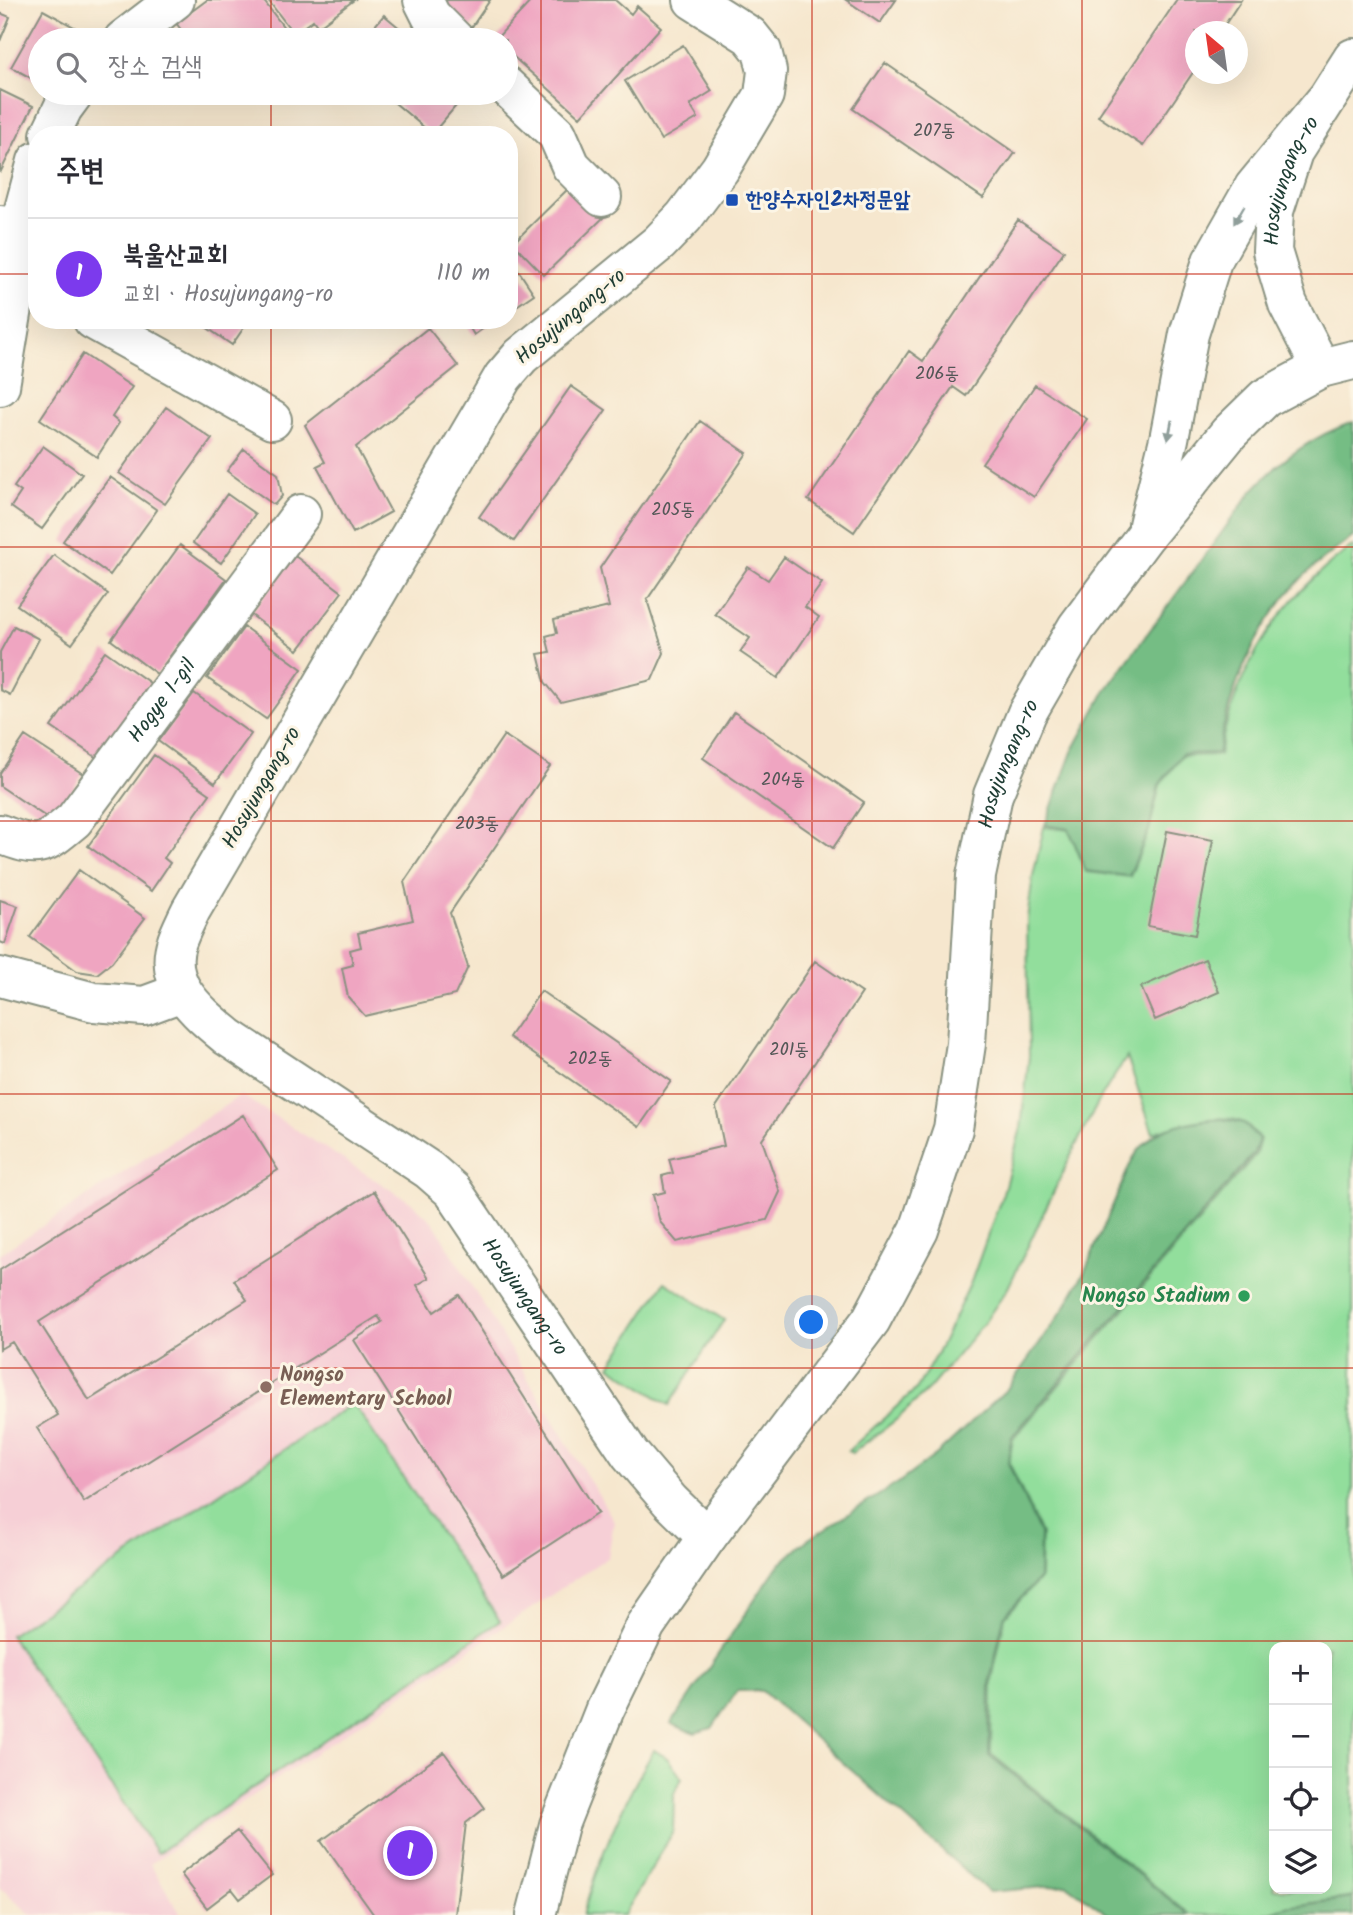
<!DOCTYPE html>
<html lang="ko">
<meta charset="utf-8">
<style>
:root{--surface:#fff;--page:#f7f7f7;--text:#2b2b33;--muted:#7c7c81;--line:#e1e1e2;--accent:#7c3aed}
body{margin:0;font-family:Kalam,"Poor Story",sans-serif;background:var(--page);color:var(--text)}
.controls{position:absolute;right:21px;bottom:21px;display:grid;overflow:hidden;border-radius:14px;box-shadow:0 7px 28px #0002}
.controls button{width:63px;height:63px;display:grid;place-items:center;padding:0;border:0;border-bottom:2px solid var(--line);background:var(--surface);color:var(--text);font:35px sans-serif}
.compass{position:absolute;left:1185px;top:21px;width:63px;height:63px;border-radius:50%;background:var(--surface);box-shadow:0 7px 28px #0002;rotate:331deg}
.you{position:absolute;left:812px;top:1323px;width:24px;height:24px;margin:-18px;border:5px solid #fff;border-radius:50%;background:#1a73e8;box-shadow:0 0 0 10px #1a73e833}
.badge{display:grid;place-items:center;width:46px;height:46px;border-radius:50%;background:var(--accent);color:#fff;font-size:23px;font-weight:700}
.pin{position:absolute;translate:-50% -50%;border:4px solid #fff;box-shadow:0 2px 7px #0006}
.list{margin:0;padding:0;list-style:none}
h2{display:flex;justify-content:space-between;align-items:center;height:91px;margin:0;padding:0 28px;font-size:30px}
h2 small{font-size:23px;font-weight:400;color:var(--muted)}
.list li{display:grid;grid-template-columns:46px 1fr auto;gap:21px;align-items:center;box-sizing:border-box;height:112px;padding:0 28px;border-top:2px solid var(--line)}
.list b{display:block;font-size:26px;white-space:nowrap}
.list p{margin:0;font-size:23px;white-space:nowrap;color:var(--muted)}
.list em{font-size:23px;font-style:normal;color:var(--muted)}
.icon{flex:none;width:38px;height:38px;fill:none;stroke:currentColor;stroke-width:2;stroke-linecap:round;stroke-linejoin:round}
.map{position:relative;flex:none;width:1353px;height:1915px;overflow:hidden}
.search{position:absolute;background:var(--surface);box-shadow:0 7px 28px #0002;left:28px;top:28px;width:490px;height:77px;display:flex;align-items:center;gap:18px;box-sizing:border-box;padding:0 24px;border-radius:38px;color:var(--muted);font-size:26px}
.panel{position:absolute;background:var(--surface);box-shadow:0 7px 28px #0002;left:28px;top:126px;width:490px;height:203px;border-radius:28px}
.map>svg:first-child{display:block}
</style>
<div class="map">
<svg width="1353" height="1915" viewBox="0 0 1353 1915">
<rect width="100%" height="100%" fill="#fcf5e5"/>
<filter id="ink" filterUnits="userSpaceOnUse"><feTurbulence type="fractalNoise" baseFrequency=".0143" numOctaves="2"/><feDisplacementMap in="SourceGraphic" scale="14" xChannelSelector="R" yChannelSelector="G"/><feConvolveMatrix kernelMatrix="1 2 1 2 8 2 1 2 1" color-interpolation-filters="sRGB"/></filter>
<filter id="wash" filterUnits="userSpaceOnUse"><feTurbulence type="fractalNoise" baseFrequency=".00686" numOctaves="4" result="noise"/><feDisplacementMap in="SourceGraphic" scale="28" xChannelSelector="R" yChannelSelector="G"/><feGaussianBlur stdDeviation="1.57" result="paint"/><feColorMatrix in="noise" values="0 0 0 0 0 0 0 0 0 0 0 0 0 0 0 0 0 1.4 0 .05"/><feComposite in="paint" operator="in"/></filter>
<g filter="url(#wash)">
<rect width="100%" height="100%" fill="#f6e7ce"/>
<path fill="#f6cfd6" d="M241,1095L412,1203L433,1222L614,1521L608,1557L150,1864L180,1913L178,1915H31L0,1887V1254Z"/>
<path fill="#92de9c" stroke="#588e68" stroke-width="2" fill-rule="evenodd" d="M1353,546V1897L1286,1907L1261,1915H1191L991,1754L992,1680L1005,1617L1040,1578L1041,1534L1009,1462L1013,1439L1256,1154L1260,1139C1255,1134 1250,1125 1244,1123C1222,1111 1175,1125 1153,1133L1127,1057L1102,1095L1073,1151L1008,1288L984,1323L930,1388L897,1419L852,1453L848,1451L917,1388L941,1346L971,1282L1003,1193L1021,1128L1029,1056L1027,919L1033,876L1044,827L1069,830L1086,872L1130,877L1149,830L1160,785L1182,756L1219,755C1237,666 1279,599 1353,546ZM1274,1647H1327V1889H1274Z
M665,1282L724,1320L669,1405L610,1366Z
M353,1403L500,1621L157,1853L10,1635Z
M654,1750L667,1758L682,1778L674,1794L673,1832L624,1915H583C599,1856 623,1802 654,1750Z"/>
<path fill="#75bd84" stroke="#4a7d5c" stroke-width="2" d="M1353,422V537C1334,551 1315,564 1299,581C1255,627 1229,691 1218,753L1182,754L1159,785L1149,830L1129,876L1086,871L1069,829L1045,825L1072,752L1106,690L1253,490C1281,459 1313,436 1353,422Z
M1222,1119L1244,1123L1259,1139L1254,1153L1011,1438L1008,1463L1040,1534L1039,1578L1004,1617L990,1680L989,1755L1189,1915H1109L1067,1885L989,1892L762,1691H737L712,1728L695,1733L671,1724L777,1567L807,1540L898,1483L937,1454L1007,1389L1063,1310L1084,1273L1132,1160C1155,1123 1182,1123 1222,1119Z
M1353,1898V1915H1263L1286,1907Z"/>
<g id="blocks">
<path fill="#efa5c1" d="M207,0H263L288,33L278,40H189L176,23Z
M268,0H354L318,27L313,20L294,34Z
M447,0H490L471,28L442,7Z
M532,0H615L631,14L637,6L661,27L580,117L506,50V40H495Z
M846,0H896L880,23Z
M1177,0H1241L1220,32H1196V68L1143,146L1098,116Z
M43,10L78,29L71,40H40V83L11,67Z
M0,13L10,17L0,41Z
M384,15L414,40H363Z
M683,45L712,91L690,105L698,118L661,140L625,81Z
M885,63L1015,153L983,198L853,109Z
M0,90L33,106L0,173Z
M383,93H467L432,134Z
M574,183L605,216L544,275L513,243Z
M1018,220L1064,251L966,396L953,387L854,532L808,500L909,351L923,361Z
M509,256L534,294L509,311Z
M196,320H249L232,345Z
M465,320H495L474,335Z
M428,328L458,366L356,447L391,512L353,533L317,466L325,462L305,425Z
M83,354L132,387L112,417L119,423L97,457L40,419Z
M1035,385L1087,419L1034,497L982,463Z
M571,386L606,410L514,541L479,517Z
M166,407L212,439L165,504L119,473Z
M700,421L747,453L647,600L664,653L652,680L561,702L545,682L538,654L550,652L546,636L557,633L554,620L609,607L600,568Z
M43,446L82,474L42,529L11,507L21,492L14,487Z
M244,449L278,474L282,496L274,505L227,471Z
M110,477L157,510L110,575L63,541Z
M227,494L255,514L221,563L193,543Z
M180,545L226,579L157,674L111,640Z
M54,555L108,594L72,644L17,605Z
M295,556L342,592L298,650L250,614Z
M784,557L822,583L805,607L819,617L778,678L740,652L750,638L715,614L748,567L768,580Z
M14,626L39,639L10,695L0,690V652Z
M244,627L302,669L266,719L207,678Z
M105,651L150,683L97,758L51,727Z
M194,693L251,734L215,783L158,741Z
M734,712L864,802L833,848L703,758Z
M504,735L550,766L450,913L468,967L455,995L365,1016L348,997L342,968L353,965L350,950L361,947L358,933L413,920L404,882Z
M25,736L83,774L52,821L0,786V773Z
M154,755L210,794L164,858L170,863L151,891L88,846Z
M1167,831L1213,840L1195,935L1148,926Z
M79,870L145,918L112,962L97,974L77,971L30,937Z
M0,900L18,906L5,944L0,942Z
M1205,959L1219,992L1155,1020L1141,987Z
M815,961L862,993L762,1140L780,1192L767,1220L677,1242L660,1222L653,1195L665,1192L662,1176L673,1173L669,1159L724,1146L716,1107Z
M541,991L671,1081L639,1127L509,1037Z
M243,1115L278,1170L39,1322L89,1400L247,1300L234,1280L374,1191L429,1278L417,1285L434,1312L459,1295L598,1513L503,1575L354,1340L382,1322L378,1316L84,1502L37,1428L58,1415L12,1342L0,1349V1270Z
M444,1752L485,1808L466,1823L455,1915H374L321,1841Z
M237,1831L272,1875L240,1899L232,1889L207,1908L181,1874Z"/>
</g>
</g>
<g filter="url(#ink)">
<use href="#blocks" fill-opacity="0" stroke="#8a9281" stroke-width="2"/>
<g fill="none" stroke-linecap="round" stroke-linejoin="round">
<g stroke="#8a9281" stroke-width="42">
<g id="minor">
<path d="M423,0L431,16L455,40"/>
<path id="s1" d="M693,0L750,36L762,51L767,71L764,95L720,169L684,217L659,243L521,356L503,377L191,910C186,920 181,930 177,941C162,984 198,1012 228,1037L429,1170L453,1191L630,1454L670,1501L707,1537"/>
<path d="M123,40L175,0"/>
<path d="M506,86L557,134L571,166L602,197"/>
<path d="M50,135L63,108L74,93"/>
<path d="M0,225L19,228L37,161"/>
<path d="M93,320L272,420"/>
<path d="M0,386L18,278L19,228"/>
<path id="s2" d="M0,834C39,849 42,847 74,820L301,514"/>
<path d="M0,977L94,1002L144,1006L182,992"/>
</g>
</g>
<g stroke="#8a9281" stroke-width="42">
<g id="tertiary">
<path id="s3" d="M1321,368L1288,304L1272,251L1274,211L1293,152L1353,58"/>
<path d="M1148,525L1169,439L1189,334L1212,261L1254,187L1324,102"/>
<path id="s4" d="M536,1915L559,1825L605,1709L646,1625L707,1537L871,1320L919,1230L953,1129L966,1044L976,876L993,795L1027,713L1077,627L1145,536L1229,433L1265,398L1321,368L1353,360"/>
</g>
</g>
<use href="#minor" stroke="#fff" stroke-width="38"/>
<use href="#tertiary" stroke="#fff" stroke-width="38"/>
</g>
<defs><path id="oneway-solid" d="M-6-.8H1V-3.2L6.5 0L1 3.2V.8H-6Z" transform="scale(1.75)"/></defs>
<g fill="#8f9e9a">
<use href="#oneway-solid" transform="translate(1239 215) rotate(120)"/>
<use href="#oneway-solid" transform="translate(1170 430) rotate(101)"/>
</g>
</g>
<path fill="none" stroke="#c8321e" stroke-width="2" stroke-opacity="0.55" d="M271,0V40M541,0V1915M812,0V1915M1082,0V1915M271,93V135M0,274H37M509,274H1353M271,320V1915M0,547H1353M0,821H1353M0,1094H1353M0,1368H1353M0,1641H1353"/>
<rect fill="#1a4fb4" stroke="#fcf5e5" stroke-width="2.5" x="725" y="193" width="14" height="14" rx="3.5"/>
<circle fill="#2e9e5b" stroke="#fcf5e5" stroke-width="2.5" cx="1244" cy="1296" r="7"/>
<circle fill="#8d6e63" stroke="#fcf5e5" stroke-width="2.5" cx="266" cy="1387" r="7"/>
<g text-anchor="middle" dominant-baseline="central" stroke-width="6" stroke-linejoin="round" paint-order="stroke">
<g font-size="18" fill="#535757">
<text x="934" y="131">207동</text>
<text x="937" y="374">206동</text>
<text x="673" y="510">205동</text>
<text x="783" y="780">204동</text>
<text x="477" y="824">203동</text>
<text x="789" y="1050">201동</text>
<text x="590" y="1059">202동</text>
</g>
<g font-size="21" fill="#1f3d34" stroke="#fcf5e5">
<text stroke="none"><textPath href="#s3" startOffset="201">Hosujungang-ro</textPath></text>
<text transform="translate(571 317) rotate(-40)">Hosujungang-ro</text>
<text stroke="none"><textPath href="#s2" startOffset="231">Hogye 1-gil</textPath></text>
<text stroke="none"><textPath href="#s4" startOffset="1270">Hosujungang-ro</textPath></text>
<text transform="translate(262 788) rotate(-60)">Hosujungang-ro</text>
<text stroke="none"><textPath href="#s1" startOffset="1689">Hosujungang-ro</textPath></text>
</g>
<g font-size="21" font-weight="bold" fill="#164399" stroke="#fcf5e5" text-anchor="start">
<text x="746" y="200">한양수자인2차정문앞</text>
</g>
<g font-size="21" font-weight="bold" fill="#27864d" stroke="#fcf5e5" text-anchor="end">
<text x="1230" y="1296">Nongso Stadium</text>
</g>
<g font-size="21" font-weight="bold" fill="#785e54" stroke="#fcf5e5" text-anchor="start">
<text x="280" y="1375">Nongso<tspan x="280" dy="24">Elementary School</tspan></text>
</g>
</g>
</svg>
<div class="controls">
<button>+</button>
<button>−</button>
<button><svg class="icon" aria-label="locate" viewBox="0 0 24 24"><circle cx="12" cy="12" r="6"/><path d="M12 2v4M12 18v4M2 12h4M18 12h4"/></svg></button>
<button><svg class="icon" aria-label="layers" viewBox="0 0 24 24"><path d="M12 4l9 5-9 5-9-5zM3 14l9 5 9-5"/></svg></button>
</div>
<svg class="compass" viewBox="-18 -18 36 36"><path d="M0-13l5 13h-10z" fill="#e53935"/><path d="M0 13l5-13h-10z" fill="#7c7c81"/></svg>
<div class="you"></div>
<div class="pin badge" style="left:410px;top:1853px">1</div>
<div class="search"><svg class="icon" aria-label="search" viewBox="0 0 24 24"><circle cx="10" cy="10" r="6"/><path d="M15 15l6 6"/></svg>장소 검색</div>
<section class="panel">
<h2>주변<small></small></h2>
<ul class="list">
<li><span class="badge">1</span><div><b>북울산교회</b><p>교회 · Hosujungang-ro</p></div><em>110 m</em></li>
</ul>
</section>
</div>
